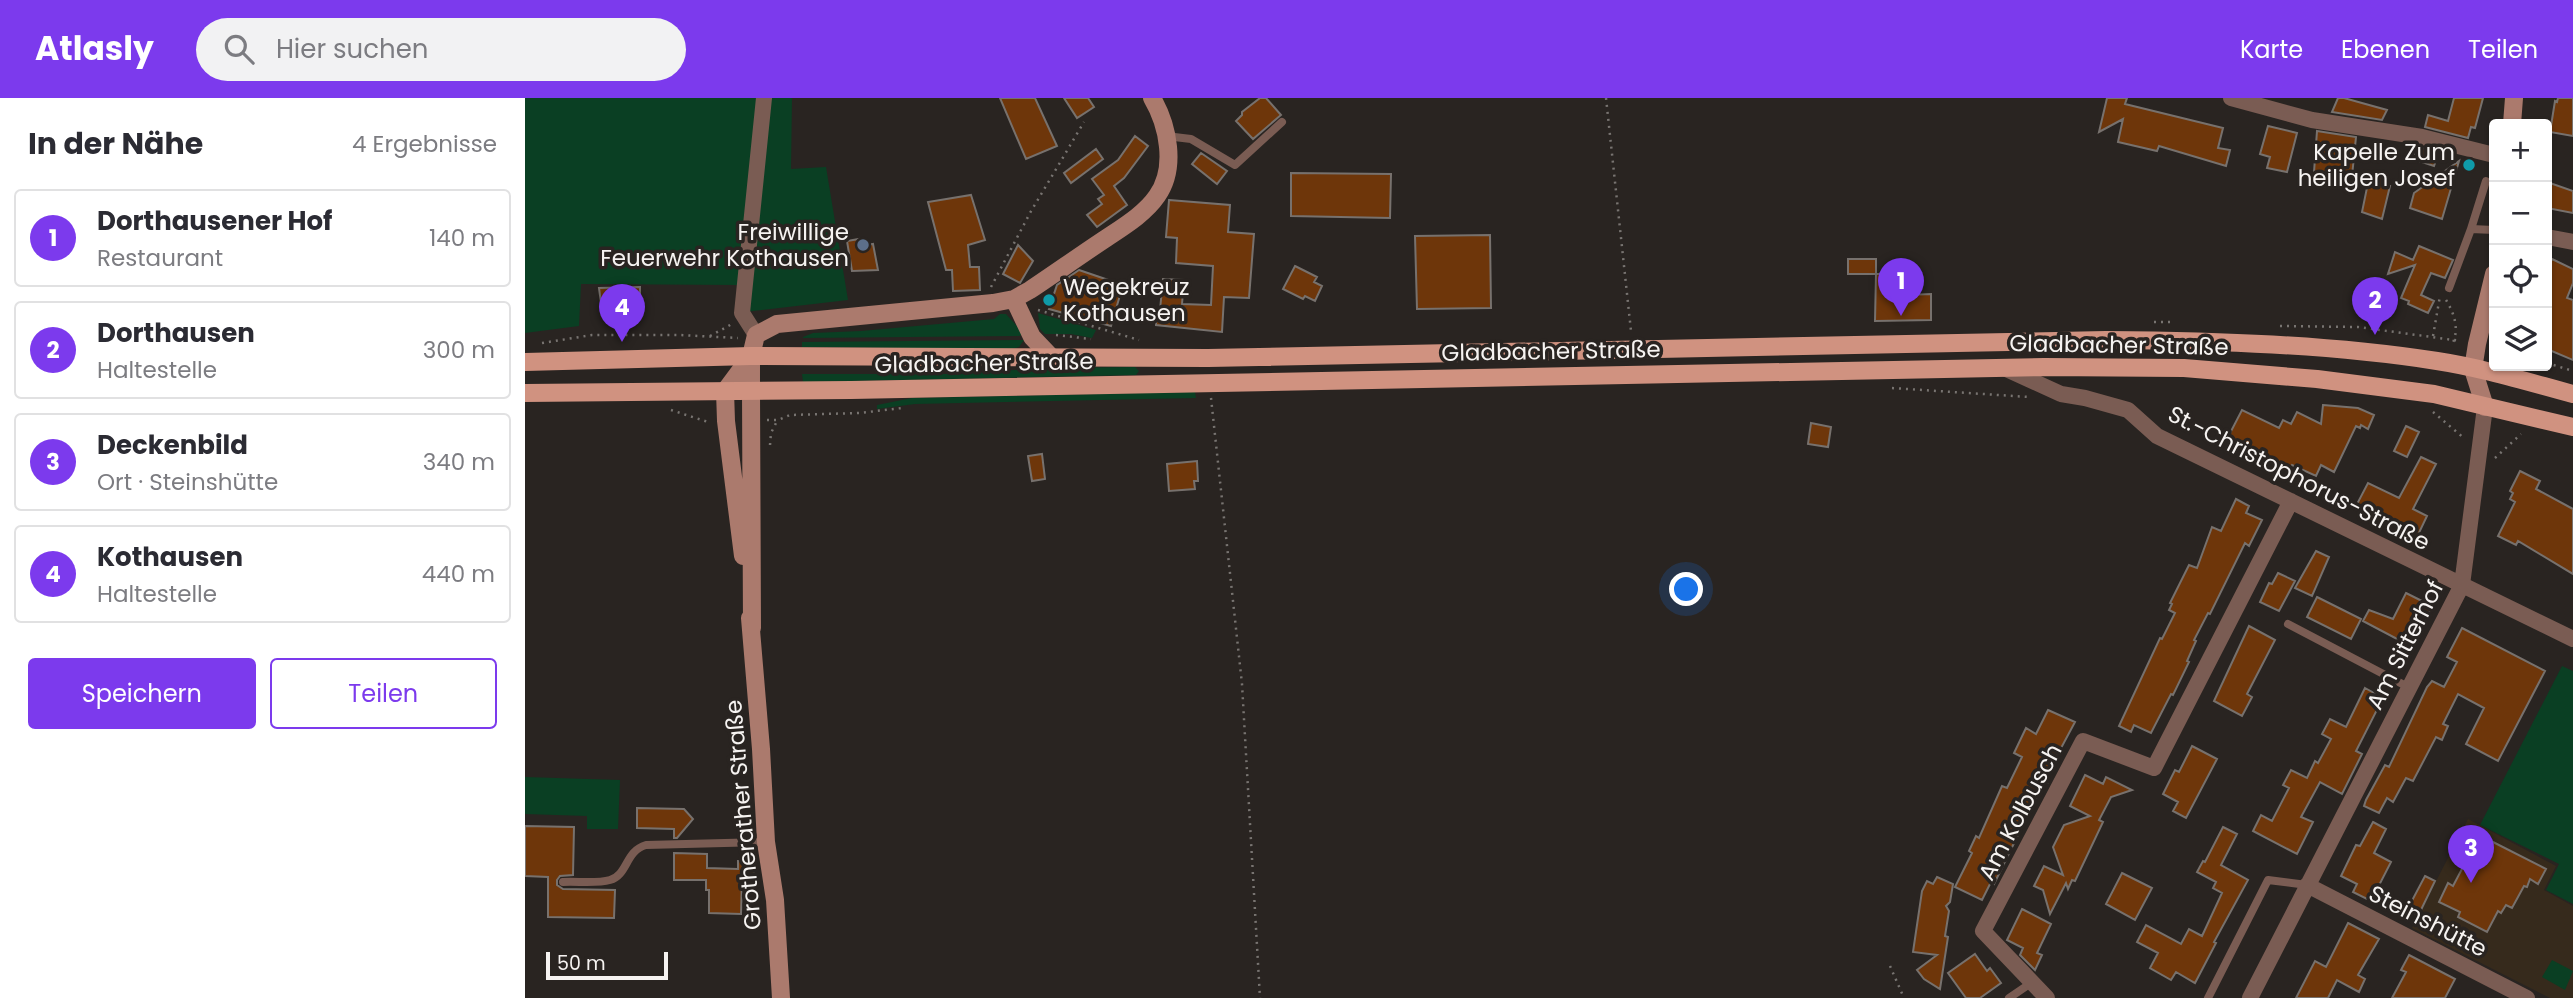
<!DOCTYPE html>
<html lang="de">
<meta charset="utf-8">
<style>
:root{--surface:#fff;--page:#f2f2f3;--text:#2b2b33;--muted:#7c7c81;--line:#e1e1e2;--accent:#7c3aed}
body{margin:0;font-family:Poppins,sans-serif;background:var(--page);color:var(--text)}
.controls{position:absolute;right:21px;top:21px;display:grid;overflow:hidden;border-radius:7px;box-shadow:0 2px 5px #0004}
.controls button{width:63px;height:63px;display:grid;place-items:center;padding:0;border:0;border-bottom:2px solid var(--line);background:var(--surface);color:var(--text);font:35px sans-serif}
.scale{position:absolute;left:21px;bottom:18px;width:122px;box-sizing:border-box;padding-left:7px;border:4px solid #f6f3f1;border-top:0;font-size:19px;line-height:24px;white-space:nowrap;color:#f6f3f1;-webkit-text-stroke:5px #292421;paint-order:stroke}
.you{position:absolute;left:1162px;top:492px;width:24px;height:24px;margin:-18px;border:5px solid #fff;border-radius:50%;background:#1a73e8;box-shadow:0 0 0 10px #1a73e833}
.badge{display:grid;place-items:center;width:46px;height:46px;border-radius:50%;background:var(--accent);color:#fff;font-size:23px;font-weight:700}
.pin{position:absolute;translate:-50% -58px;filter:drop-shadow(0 2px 4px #0008)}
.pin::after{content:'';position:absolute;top:37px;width:24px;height:21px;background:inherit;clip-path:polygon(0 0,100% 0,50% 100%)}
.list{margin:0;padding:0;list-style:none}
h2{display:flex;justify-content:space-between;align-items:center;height:91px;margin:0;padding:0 28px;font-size:30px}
h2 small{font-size:23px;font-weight:400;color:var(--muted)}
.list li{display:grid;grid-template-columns:46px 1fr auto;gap:21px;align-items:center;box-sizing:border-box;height:98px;margin:0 14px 14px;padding:0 14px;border:2px solid var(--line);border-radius:7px}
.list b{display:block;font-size:26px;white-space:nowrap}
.list p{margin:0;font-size:23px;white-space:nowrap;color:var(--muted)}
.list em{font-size:23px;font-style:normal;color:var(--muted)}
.actions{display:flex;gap:14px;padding:21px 28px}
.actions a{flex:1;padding:16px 0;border:2px solid var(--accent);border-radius:7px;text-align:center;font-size:24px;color:var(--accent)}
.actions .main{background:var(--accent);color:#fff}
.icon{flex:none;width:38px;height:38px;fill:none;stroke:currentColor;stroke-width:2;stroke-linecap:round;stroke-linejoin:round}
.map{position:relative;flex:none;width:2048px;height:900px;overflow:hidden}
header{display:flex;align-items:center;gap:42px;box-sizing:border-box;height:98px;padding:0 35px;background:var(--accent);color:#fff}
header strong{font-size:33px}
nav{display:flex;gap:38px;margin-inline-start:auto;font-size:24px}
.search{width:490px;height:63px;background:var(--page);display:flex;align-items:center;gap:18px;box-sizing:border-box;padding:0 24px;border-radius:38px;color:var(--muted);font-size:26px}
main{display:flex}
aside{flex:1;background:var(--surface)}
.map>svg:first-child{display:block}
</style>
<header>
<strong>Atlasly</strong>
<div class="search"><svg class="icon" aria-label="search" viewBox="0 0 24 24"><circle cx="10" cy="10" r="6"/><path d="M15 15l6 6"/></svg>Hier suchen</div>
<nav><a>Karte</a><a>Ebenen</a><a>Teilen</a></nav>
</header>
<main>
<aside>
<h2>In der Nähe<small>4 Ergebnisse</small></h2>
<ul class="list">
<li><span class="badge">1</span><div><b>Dorthausener Hof</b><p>Restaurant</p></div><em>140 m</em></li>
<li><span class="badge">2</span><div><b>Dorthausen</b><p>Haltestelle</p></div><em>300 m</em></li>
<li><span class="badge">3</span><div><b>Deckenbild</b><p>Ort · Steinshütte</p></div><em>340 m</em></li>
<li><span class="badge">4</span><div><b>Kothausen</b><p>Haltestelle</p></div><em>440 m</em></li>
</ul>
<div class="actions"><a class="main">Speichern</a><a>Teilen</a></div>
</aside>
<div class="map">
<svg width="2048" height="900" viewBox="0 0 2048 900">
<rect width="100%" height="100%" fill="#292421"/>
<path fill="#362a1c" d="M1943,721L2031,768L2019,792L2048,808V900H2025L1887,830Z"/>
<path fill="#0a3f23" d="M0,0H267L266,71L301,69L323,202L211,215L213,187L56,186L54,228L0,235Z
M513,215L571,232L567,240L546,236H520L515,231Z
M475,216H481L499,236L494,238L278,240V239L288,235L336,233L469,221Z
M499,242L494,249L487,251L277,249V244Z
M610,269L614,273L611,277L278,284L277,276H434L518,270Z
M670,294L671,300L390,306L352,311V307L387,300Z
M2037,568L2048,573V806L2021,792L2034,766L1955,727Z
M0,679L95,682L93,731H62V718L0,716Z
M2027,862L2048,873L2040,892L2017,879Z"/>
<path fill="#6e360a" stroke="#77716d" stroke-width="2" d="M475,0H510L532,48L501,61Z
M539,0H563L569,9L552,20Z
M735,0H741L756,17L728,41L711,23L717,17V14Z
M1582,0H1602L1600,6L1698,30L1693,50L1705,52L1701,68L1634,48L1632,53L1593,44L1598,21L1574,34Z
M1813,0H1819L1862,12L1857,22L1807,14Z
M1929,0H1958L1950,30L1946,29L1943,40L1900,29L1903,17L1923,23Z
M2033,0H2048V38L2025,34L2030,3L2032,4Z
M1743,28L1772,35L1762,74L1742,70L1745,59L1735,56Z
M1792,33L1831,39L1827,78L1808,76L1807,80H1803L1802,89L1788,88Z
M610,38L623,48L599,80L589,88L602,107L572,129L562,117L577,106L573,101L579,97L567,81L593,62Z
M1892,49L1914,54L1909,68L1888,61Z
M571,51L578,61L546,85L539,75Z
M676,55L702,73L692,86L667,66Z
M1934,63L1917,121L1885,110L1889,95Z
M766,75L866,76L865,120L766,118Z
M1845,75L1859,80L1858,86L1865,88L1857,121L1837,114Z
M2022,84L2048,93V115L2022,110Z
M446,97L460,142L443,147L445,169H454L455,192L428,193L427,172H421L403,104Z
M644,102L705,107L703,134L729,136L724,200L699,199L697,234L631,227L632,212H635L638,181L659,182L657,206L686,207L688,168L651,165L652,140L641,139Z
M965,137L966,210L892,211L890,138Z
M334,141L336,148L348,146L353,172L327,173L322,143Z
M493,147L508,163L495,185L478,176Z
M1894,148L1928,162L1920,180L1906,175L1896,197L1909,203L1903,215L1883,206L1884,203L1876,200L1890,167L1863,176L1870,154L1888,162Z
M1323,161H1351V176H1323Z
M2027,161L2048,171V185L2042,200L2048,202V262L2022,251V172Z
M770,168L792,179L789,184L797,188L790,203L780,198L778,201L758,191Z
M554,172L598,187L586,228L524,211L532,187Z
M1351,176H1365L1382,185V197L1406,196V222L1350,223Z
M115,189V203L76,205L74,190Z
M1798,307L1833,310L1849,317L1843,331L1836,327L1835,330L1831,328L1809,374L1796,367L1791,378L1767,367L1765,369L1703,339L1717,312L1754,330L1758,322L1766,326L1772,314L1796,326Z
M1286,325L1306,329L1303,349L1283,346Z
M1881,328L1894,334L1882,359L1869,353Z
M517,356L520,381L507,383L503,358Z
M1896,359L1911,366L1888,411L1902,418L1892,439L1831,408L1843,385L1874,400Z
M672,363L673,383H669L670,391L644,393L642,366Z
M1995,373L2015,383L2011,391L2048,411V476L1993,443L1991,447L1973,438L1990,404L1985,401L1988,395L1985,393Z
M1711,401L1724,408L1721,415L1737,422L1724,448L1720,445L1685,516L1683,515L1669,542L1671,543L1662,563L1664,564L1648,597L1646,596L1626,635L1609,627L1606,634L1594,628L1635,540L1637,541L1650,515L1644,512L1647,506L1645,505L1664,467L1672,470L1687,429L1696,433Z
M1791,453L1804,459L1787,498L1770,490Z
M1753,475L1770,483L1754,513L1735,504L1744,485L1747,486Z
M1881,495L1907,508L1880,567L1867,561L1876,543L1838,523L1844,512L1868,521Z
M1792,499L1836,521L1826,541L1782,519Z
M1724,528L1750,542L1722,596L1727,599L1717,618L1689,603Z
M1937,530L2020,573L1973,663L1941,646L1959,610L1933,596L1918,626L1923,628L1917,642L1911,639L1888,683L1881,680L1868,704L1862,700L1854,715L1839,708L1841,702L1860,667L1864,669L1902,589L1907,583L1919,589L1932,564L1922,559Z
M1840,590L1858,600L1831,653L1837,656L1817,696L1795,684L1776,719L1788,724L1772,756L1728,733L1736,717L1747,723L1764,690L1758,687L1766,672L1782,680L1790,663L1793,665L1806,641L1797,636L1805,621L1821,629Z
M1523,612L1550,624L1520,680L1522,685L1518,686L1469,786L1466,784L1457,802L1430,789L1447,755L1444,753L1451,738L1454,740L1477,688L1482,690L1497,659L1489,655L1501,630L1511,636Z
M1667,648L1692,661L1661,720L1648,713L1653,704L1638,696L1650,672L1654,674Z
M1560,677L1578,686L1581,679L1607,692L1586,699L1574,722L1578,724L1550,783L1547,782L1543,791L1541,785L1525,816L1518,792L1509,788L1519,768L1538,777L1528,749L1539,727L1565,718L1545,708Z
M112,710L159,711L168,721L152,740H149V731L112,730Z
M1848,724L1861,731L1849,755L1866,764L1846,803L1828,794L1832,786L1816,778L1831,747L1835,748Z
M0,728L49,729L48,777L35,778L32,782V787L38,791L90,792L89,820L23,819V779L0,778Z
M1698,729L1712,736L1696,767L1723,782L1689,844L1691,845L1670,885L1651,874L1646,882L1625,870L1633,855L1612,844L1621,827L1656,846L1664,831L1677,838L1697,795L1688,790L1691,784L1672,774L1678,763L1680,764Z
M1966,743L2021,771L2013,786L2005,781L2002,789L1999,788L1987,810L1981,807L1976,815L1973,813L1962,834L1933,819L1935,814L1914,804L1923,785L1928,788L1939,767L1951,773Z
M149,755L182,756V770L213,771V763H228L229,780L217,779L216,816L184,815V792H181V782H149Z
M1597,775L1627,790L1610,822L1581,806Z
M1900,778L1910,783L1893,818L1882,812Z
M1412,779L1428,786L1425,804L1421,808L1424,813L1420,838L1423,839L1415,891L1399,881L1392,872L1412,857L1388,854L1397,793L1402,783L1408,786Z
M1497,811L1526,826L1512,855L1517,857L1510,872L1495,857L1498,850L1482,842Z
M1823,825L1854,841L1833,877L1840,881L1834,894L1812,882L1803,900H1771L1790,863L1801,869Z
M1450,856L1462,873L1465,870L1476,885L1455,900H1441L1423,875Z
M1884,857L1930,881L1920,900H1867L1881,874L1876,872Z"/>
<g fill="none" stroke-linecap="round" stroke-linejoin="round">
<path stroke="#787471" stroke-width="2.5" stroke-dasharray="2 5" stroke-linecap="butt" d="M1081,0L1106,233
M466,189L505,115L559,24
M1921,202C1930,216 1935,234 1926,248
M513,212L614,242
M1629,224H1650
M1755,228L1833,229L1936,243
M531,237L566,241
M185,238L207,226
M1908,238L1915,198
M17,245L67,237H155L213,240
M2022,265L2048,273
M1367,290L1504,299
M686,300L717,586L735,900
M146,312L183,324
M1908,314L1940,341
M242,322H253L265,317L334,315L377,310
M245,347L246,335L252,323
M1970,360L1996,336
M1365,868L1379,900"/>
<path stroke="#7a5c53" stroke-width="8" d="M641,38L666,41L710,67L757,24
M1946,131L1969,132
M1924,190L1946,131L1961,83
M1763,526L1885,590
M38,784C52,783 71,786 85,782C103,777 100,753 121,747L241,744
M1484,900L1506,885
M1683,900L1743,782L1782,787"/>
<path stroke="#7a5c53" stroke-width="16" d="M1706,0L1787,22L1897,39L1969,57
M2022,139L2048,144
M231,237L217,215L239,0
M1479,270L1536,296L1560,300L1603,312L1632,338L2048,541
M1782,787L2002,900
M1522,900L1458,833L1558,643L1629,670L1766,403
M1725,900L1937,487L1960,309"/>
<path stroke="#ab7a6d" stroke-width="18" d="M1987,26L1989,0
M489,201L507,239L527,260
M1960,309L1948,271L1952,246L1969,176
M218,458L201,323L200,293L226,258
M225,520L236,651L241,744L250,802L256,900
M227,530L226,293V258L231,237L252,226L468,205L489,201L505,192C529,176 553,159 577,143C596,130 619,117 632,98C652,70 643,27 627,0"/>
<path stroke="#d09280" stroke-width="18" d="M0,264L226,258L683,260L1581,242C1692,243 1803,246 1912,263C1958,270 2003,284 2048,296
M0,295L326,292L1519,269L1659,270L1792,281L1909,296L2048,329"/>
</g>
<g fill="#0f9aa8" stroke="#292421" stroke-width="2.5">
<circle cx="1944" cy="67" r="7"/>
<circle cx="524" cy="202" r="7"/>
</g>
<circle fill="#5c6f8a" stroke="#292421" stroke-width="2.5" cx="338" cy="147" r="7"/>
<g text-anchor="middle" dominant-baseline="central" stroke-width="7" stroke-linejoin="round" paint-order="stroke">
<g font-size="23" fill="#f6f3f1" stroke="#292421" text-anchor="end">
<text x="1930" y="54">Kapelle Zum<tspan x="1930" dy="26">heiligen Josef</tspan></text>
<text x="324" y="134">Freiwillige<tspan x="324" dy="26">Feuerwehr Kothausen</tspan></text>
<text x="538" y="189" text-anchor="start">Wegekreuz<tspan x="538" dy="26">Kothausen</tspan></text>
</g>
<g font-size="23" fill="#f6f3f1" stroke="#292421">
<text transform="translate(1594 247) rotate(1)">Gladbacher Straße</text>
<text transform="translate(1026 253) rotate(-1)">Gladbacher Straße</text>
<text transform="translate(459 265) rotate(-1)">Gladbacher Straße</text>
<text transform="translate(1774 380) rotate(27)">St.-Christophorus-Straße</text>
<text transform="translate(1880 547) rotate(-63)">Am Sitterhof</text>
<text transform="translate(1495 714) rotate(-62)">Am Kolbusch</text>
<text transform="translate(218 717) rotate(-95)">Grotherather Straße</text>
<text transform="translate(1903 823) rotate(27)">Steinshütte</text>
</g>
</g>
</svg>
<div class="controls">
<button>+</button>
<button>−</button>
<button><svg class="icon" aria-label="locate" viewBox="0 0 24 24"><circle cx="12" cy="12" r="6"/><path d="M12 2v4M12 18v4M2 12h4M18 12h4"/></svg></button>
<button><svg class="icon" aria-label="layers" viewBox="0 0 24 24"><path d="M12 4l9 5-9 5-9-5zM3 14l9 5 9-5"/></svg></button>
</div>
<div class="scale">50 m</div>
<div class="you"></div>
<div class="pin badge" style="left:1376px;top:218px">1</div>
<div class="pin badge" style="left:1850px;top:237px">2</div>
<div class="pin badge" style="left:1946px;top:785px">3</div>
<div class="pin badge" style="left:97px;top:244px">4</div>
</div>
</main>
